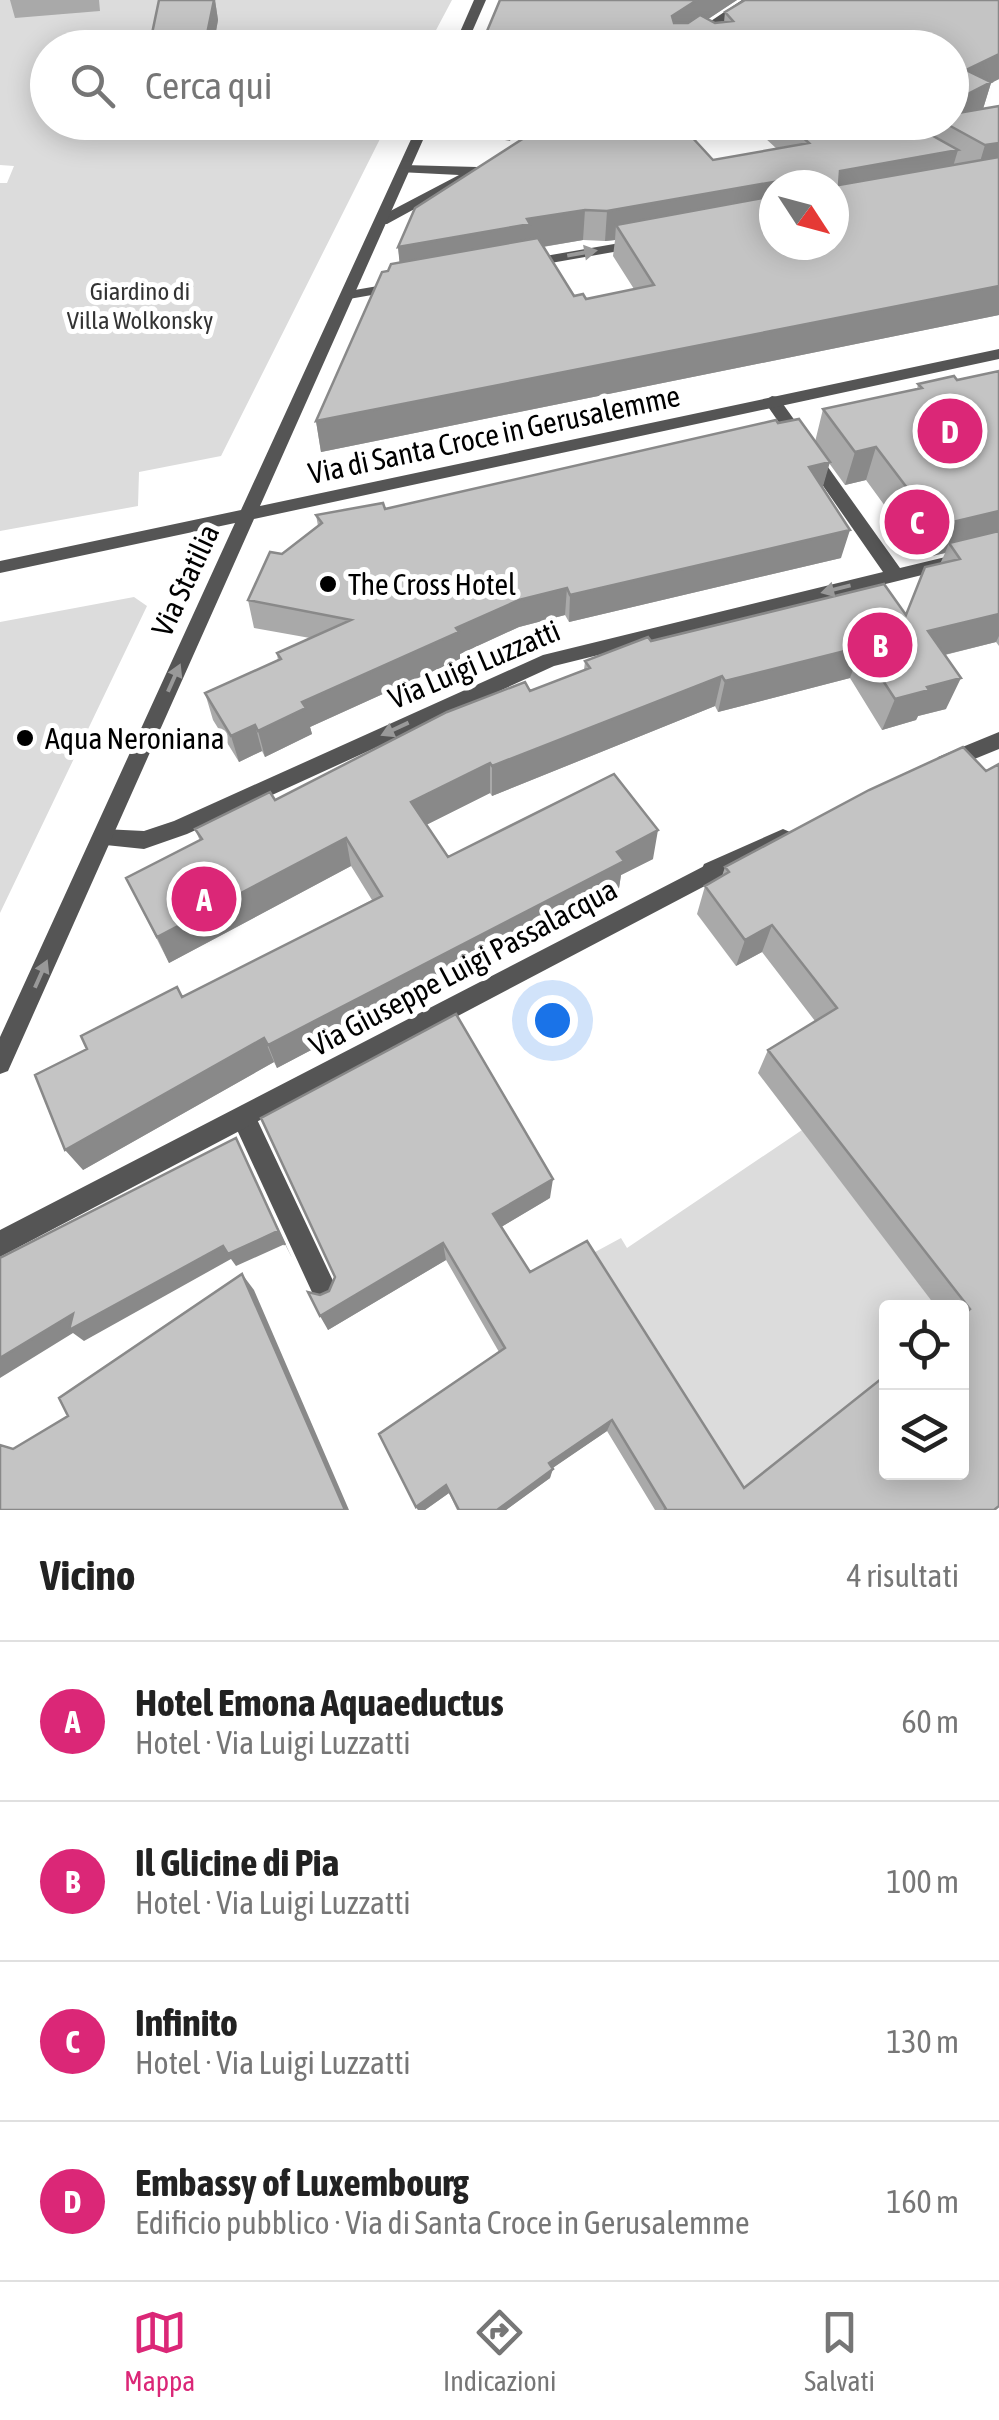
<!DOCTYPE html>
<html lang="it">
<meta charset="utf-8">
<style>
:root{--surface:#fff;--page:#f6f6f6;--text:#222;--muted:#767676;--line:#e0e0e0;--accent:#db2777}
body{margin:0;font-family:"Asap Condensed",sans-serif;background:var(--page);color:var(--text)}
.controls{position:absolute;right:30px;bottom:30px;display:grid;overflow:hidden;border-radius:10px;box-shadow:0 5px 25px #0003}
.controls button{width:90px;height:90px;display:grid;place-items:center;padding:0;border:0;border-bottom:2px solid var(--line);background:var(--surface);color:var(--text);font:50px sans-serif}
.compass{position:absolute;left:759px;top:170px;width:90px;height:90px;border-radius:50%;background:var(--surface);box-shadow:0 5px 25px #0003;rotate:126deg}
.you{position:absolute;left:552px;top:1020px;width:35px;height:35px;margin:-25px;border:8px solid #fff;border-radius:50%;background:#1a73e8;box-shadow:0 0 0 15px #1a73e833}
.badge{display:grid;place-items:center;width:65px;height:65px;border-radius:50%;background:var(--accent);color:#fff;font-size:32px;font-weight:700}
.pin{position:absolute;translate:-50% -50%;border:5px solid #fff;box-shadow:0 2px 10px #0006}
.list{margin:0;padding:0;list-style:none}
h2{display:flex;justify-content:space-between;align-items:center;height:130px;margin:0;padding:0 40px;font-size:42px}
h2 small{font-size:32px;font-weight:400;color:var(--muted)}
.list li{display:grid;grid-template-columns:65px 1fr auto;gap:30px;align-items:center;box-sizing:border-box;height:160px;padding:0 40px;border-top:2px solid var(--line)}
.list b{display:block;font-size:38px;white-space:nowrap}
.list p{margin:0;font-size:32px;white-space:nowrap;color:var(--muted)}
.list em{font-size:32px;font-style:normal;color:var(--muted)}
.icon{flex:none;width:55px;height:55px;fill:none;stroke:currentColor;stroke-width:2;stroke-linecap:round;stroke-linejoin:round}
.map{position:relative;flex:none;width:999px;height:1510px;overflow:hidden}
.search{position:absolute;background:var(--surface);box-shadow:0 5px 25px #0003;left:30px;right:30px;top:30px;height:110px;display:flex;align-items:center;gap:25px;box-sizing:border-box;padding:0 35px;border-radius:55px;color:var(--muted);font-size:38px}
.sheet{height:770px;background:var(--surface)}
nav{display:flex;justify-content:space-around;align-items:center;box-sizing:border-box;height:140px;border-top:2px solid var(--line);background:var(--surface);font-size:28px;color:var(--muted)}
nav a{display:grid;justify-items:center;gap:5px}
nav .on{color:var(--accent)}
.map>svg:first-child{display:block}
</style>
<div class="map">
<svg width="999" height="1510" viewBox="0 0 999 1510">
<rect width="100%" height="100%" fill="#fff"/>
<path fill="#dcdcdc" d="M0,0H452L427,47L48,48V122L388,123L221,456L139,472L138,506L0,531V183H7L14,166L0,165Z
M134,597L147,606L0,913V622Z
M802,1130L937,1307L886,1308V1374L733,1496L584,1258L621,1238L627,1248Z"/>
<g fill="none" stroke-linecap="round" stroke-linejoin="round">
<path fill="#555" fill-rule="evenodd" d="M999,732V749L945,771L938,769L935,763L938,757Z
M783,829L790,832L793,838L790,844L720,878L712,880L704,878L701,871L704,864Z
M244,1107L253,1111L335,1285L339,1294L335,1303L326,1307L317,1303L232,1119L235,1111Z"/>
<path fill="#555" fill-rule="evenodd" d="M742,0H756L685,48H671Z
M404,165L477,167L484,171L387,224H377V218L459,175L399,172V166Z
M637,240L644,244L642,247L528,267L521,263L528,259Z
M401,282L408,286L406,289L349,299L342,295L349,291Z
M772,396L778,397L900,568L999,544V556L554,666L187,834L144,849L96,844L93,838L96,832L103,829L144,831L174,821L543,655L883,572L764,401Z
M712,862L720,864L723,871L720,878L0,1257V1230Z"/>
<path fill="#555" fill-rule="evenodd" d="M474,0H486L465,48H453Z
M419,122H431L260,506L999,349V359L254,519L8,1071L0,1074V1037L235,523L0,573V561L241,510Z"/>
</g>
<path fill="#a9a9a9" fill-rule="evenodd" d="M10,0H99L100,11L15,18Z
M215,0L218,20L213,48H149Z
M500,0H737L708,19L715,23L724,22L725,12L745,0H999V79L991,83L983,109L999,106V315L321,452L316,421L382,272L388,271L391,264L400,263L398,247L415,208L532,134V127L509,141L451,127V122H678L713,160L777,149L751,125L735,122H952V48H482V43ZM774,185H834V245H774ZM583,240L605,241L615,240L613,256L634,289L586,299L583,294L574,296L543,247Z
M999,371V646L996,642L945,655L946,709L918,716L916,720L882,730L850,678L718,712L715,706L492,796L490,793L426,825L448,857L653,859L621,875L619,888L277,1068L274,1062L83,1170L87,1049L182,997L372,900L351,866L169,963L126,878L200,841L195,829L275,800L530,691L584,670L585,661L651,641L906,615L940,564L945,553L923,558L866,480L845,485L829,463L822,488L841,558L569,622L565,615L519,627L460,654V659L310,727L312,734L265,757L262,751L239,762L213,720L205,693L278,661L277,653L310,638L254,628L248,600L282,554L318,526L316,515L385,509L778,423L815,442L823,409L917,389L918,384L957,380Z
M986,771L994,1510H655L607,1431L552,1468L550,1478L506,1510H457L449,1493L425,1510H418L379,1434L499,1352L446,1260L328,1330L320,1295L550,1198L501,1227L530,1272L744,1487L886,1374V1472H962V1308H937L758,1073L768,1050L815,1021L762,952L736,966L697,914L705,886L722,876L725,867Z"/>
<path fill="#898989" d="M215,0L218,20L213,48H209L207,34Z
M697,0H737L669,45L672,16Z
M999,54V79L991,83L982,112L952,122V102L966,70Z
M509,122H532V127L509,141Z
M925,122H930L925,141L919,144Z
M999,143V172L976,175L985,145Z
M958,150L949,180L834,201L840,171Z
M779,181L778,185H774V208L616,225L615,240L605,241L607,211Z
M585,210L583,240L529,249L401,278L398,247L527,219Z
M999,286V315L321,452L316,421Z
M876,447L866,480L845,485L855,452Z
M830,462L822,490L809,467Z
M999,511V538L949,543L945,553L923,558L936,526Z
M850,530L841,558L569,622L570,595Z
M567,588L565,615L519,627L460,654V659L310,727L312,734L265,757L258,731L302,702L456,628L519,600Z
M999,614V636L996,642L915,662L928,631Z
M861,647L850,678L718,712L725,681Z
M722,676L715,706L492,796V766Z
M961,678L946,709L918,716L916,720L882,730L895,699L927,687Z
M255,725L262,751L239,762L231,736Z
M490,763V793L414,831L411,802Z
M658,830L653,859L621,875L619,888L277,1068L268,1045Z
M346,838L351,866L169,963L157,937Z
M772,925L762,952L736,966L745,940Z
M264,1038L274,1062L83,1170L65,1150Z
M236,1138L292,1258L285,1244L236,1266L231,1259L84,1341L73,1333L0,1378V1358Z
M553,1179L550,1198L493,1232V1214Z
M443,1243L446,1260L328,1330L320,1316Z
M242,1274L254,1290L349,1510H345Z
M612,1420L607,1431L547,1472L549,1463Z
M553,1469L550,1478L506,1510H497Z
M446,1485L449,1493L425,1510H418L416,1507Z"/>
<path fill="#c4c4c4" stroke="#898989" stroke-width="2.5" d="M159,0H214L207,34H197L194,48H149Z
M500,0H697L672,16L674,23H688L700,15L715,23L733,21L725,12L745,0H999V54L966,70L991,82L952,102V48H493L482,43Z
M999,106V143L985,145L943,122H952V114Z
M549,122H678L713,160L809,143L786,122H908L958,150L840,171L839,185L999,157V286L316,421L382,272L388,271L391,264L538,238L574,296L583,294L586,299L654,285L616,225L774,196V245H834V185H784L779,181L607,211L585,210L527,219L530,224L398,247L415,208Z
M999,371V511L936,526L876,447L855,452L823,409L922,388L918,384L954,376L957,380Z
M799,419L830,462L809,467L850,530L570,595L567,588L519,600L456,628L459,632L302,702L306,708L258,731L255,725L231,736L205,693L281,659L277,653L351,620L248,600L270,552L282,554L322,523L316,515L383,503L385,509L776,420L778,423Z
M999,531V614L928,631L961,678L927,687L929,690L895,699L861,647L725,681L722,676L492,766L490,763L411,802L448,857L614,774L658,830L617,852L624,861L268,1045L264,1038L65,1150L35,1075L87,1049L81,1036L177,987L182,997L382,896L346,838L157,937L126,878L202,839L195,829L270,792L275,800L447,712L525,682L530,691L590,668L585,661L648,637L651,641L884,584L906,615L925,567L960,559L949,543Z
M963,747L986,771L999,764V1506L994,1510H664L666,1509L612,1420L549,1463L553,1469L497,1510H459L446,1485L416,1507L379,1434L505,1348L443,1243L320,1316L308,1292L320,1295L329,1291L335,1277L261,1118L456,1014L553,1179L493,1214L530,1272L587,1241L744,1488L886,1375V1472H962V1316L970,1309L768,1050L837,1008L772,925L745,940L705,886L729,872L725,867L869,790Z
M236,1138L285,1245L278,1231L228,1254L223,1246L69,1330L73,1314L0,1358V1258Z
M242,1274L345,1510H0V1445L13,1449L68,1416L59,1398Z"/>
<defs><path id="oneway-solid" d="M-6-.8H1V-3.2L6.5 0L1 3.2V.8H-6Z" transform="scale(2.5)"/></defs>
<g fill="#999">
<use href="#oneway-solid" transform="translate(582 253) rotate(-10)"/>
<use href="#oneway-solid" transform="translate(836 589) rotate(166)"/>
<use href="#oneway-solid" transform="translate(174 678) rotate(-66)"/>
<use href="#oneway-solid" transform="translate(395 729) rotate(155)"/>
<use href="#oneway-solid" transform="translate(41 974) rotate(-66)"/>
</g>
<g fill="#000" stroke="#fff" stroke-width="4">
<circle cx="328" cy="584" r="10"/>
<circle cx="25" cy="738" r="10"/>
</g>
<g text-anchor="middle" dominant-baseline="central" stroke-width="10" stroke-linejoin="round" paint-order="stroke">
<g font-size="25" fill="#333" stroke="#fff">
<text x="140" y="291">Giardino di<tspan x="140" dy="29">Villa Wolkonsky</tspan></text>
</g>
<g font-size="30" fill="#000" stroke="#fff">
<text transform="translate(494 434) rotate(-12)">Via di Santa Croce in Gerusalemme</text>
<text transform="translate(185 580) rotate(-65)">Via Statilia</text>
<text transform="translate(474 664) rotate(-23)">Via Luigi Luzzatti</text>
<text transform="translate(463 967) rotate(-28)">Via Giuseppe Luigi Passalacqua</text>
</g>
<g font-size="30" fill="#000" stroke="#fff" text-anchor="start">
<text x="348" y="584">The Cross Hotel</text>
<text x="45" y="738">Aqua Neroniana</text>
</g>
</g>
</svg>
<div class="controls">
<button><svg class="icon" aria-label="locate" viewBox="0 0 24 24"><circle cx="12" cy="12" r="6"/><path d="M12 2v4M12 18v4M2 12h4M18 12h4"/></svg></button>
<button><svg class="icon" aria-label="layers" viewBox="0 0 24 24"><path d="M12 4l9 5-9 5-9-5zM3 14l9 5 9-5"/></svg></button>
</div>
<svg class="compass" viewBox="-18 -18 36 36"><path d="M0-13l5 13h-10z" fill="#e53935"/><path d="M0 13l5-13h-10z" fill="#767676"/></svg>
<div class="you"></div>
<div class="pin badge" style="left:204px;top:899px">A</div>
<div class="pin badge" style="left:880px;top:645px">B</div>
<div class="pin badge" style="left:917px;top:522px">C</div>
<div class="pin badge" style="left:950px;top:431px">D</div>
<div class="search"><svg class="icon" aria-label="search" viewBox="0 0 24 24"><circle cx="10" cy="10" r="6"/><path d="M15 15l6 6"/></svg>Cerca qui</div>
</div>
<section class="sheet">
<h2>Vicino<small>4 risultati</small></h2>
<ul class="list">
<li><span class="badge">A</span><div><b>Hotel Emona Aquaeductus</b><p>Hotel · Via Luigi Luzzatti</p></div><em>60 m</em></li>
<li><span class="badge">B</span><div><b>Il Glicine di Pia</b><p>Hotel · Via Luigi Luzzatti</p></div><em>100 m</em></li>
<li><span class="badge">C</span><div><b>Infinito</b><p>Hotel · Via Luigi Luzzatti</p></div><em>130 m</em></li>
<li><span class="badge">D</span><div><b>Embassy of Luxembourg</b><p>Edificio pubblico · Via di Santa Croce in Gerusalemme</p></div><em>160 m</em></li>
</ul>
</section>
<nav>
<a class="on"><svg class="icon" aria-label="map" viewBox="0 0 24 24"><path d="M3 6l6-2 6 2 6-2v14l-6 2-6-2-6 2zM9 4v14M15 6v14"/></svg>Mappa</a>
<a><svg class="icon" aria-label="directions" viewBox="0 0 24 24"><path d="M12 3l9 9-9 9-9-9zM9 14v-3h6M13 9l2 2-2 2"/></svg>Indicazioni</a>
<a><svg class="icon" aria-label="saved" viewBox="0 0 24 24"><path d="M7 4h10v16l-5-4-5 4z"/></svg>Salvati</a>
</nav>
